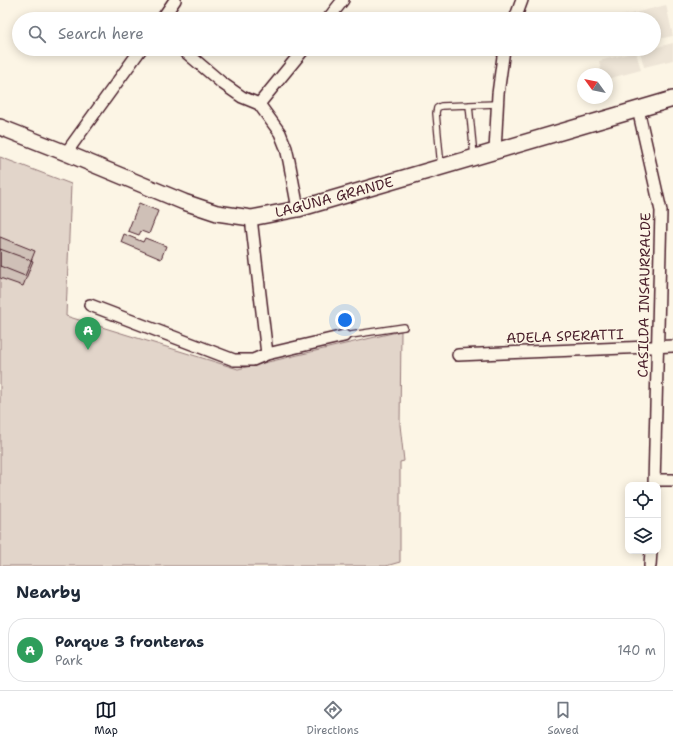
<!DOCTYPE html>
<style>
:root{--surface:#fff;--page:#f6f6f7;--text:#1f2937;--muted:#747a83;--line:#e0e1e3;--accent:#111827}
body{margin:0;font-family:"Shantell Sans",sans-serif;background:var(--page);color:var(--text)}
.controls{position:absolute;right:12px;bottom:12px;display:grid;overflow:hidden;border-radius:8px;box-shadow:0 2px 10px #0003}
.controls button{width:36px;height:36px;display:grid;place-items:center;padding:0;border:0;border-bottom:1px solid var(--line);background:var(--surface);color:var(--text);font:20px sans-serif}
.compass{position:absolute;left:577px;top:68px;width:36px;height:36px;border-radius:50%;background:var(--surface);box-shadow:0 2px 10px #0003;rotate:303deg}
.you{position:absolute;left:345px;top:320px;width:14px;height:14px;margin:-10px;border:3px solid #fff;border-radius:50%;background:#1a73e8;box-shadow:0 0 0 6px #1a73e833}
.badge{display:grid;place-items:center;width:26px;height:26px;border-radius:50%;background:var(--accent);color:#fff;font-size:13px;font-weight:700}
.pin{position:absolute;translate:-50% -33px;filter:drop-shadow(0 1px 2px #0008)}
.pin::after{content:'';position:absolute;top:21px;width:14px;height:12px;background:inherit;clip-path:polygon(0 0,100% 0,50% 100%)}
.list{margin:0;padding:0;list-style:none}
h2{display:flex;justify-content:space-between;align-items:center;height:52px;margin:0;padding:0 16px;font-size:17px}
h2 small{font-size:13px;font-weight:400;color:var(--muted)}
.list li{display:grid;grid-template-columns:26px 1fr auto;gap:12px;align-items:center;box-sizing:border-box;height:64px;margin:0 8px 8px;padding:0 8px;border:1px solid var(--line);border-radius:16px}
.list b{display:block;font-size:15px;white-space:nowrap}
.list p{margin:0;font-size:13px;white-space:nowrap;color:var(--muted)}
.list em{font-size:13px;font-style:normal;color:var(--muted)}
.icon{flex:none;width:22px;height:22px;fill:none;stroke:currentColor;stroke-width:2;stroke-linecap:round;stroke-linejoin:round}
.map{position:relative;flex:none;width:673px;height:566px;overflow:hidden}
.search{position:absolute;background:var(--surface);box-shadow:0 2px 10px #0003;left:12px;right:12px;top:12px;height:44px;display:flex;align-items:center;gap:10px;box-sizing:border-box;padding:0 14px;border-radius:22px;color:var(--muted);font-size:15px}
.sheet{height:124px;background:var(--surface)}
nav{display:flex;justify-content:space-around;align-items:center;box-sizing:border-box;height:56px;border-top:1px solid var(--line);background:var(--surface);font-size:11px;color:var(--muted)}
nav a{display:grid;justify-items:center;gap:2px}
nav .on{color:var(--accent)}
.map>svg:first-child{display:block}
</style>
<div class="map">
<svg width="673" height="566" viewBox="0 0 673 566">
<rect width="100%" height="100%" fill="#fcf5e5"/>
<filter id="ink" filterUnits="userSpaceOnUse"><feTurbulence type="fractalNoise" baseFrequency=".025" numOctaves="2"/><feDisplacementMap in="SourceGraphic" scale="8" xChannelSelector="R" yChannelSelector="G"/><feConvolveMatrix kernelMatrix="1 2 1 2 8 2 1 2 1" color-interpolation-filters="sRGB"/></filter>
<g filter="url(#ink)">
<path fill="#eee5d7" d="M666,5L673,36L654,40V19H610Z
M673,43V60L644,67L640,51L648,49H654V48Z
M636,52L641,70L607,79V74H602L599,61Z"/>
<path fill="#e2d5ca" stroke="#967a7a" d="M0,157L71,184L66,316L238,369L401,331L400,425L404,461L400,462V562L386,566H0Z"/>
<path fill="#cfc0b7" stroke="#4a1f2b" d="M139,203L158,211L149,234L141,231L139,235L128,231Z
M124,234L143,242L145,238L166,246L161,259L121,242Z
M0,237L35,251L25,276L0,266Z
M0,249L33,261L23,286L0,278Z"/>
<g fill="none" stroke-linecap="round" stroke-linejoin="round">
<g stroke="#4a1f2b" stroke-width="8">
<path id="lane" d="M469,105L474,156
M441,167L436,113L437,108L441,106L497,104
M344,336L404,327"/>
</g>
<g stroke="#4a1f2b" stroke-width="14">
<path id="street" d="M162,19L175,0
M328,19L343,0
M515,19L522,0
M182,49L222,83L242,97L259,104L304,49
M259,104L280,133L286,148L289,161L298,209
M638,109L661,211L654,485
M495,151L498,94L504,49
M66,153L141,49
M251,218L267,354
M90,305L234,360H253L267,354L344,336
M458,355L673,346
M655,480H673
M650,566L651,551"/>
</g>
<g stroke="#4a1f2b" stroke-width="18">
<path id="secondary" d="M0,127L66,153L184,202L217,213L251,218L298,209L673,99"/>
</g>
<use href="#lane" stroke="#fcf5e5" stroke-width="5.5"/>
<use href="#street" stroke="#fcf5e5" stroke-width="11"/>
<use href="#secondary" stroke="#fcf5e5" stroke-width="15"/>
</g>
</g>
<g text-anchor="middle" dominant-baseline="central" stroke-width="3" stroke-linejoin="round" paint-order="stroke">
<g font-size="14" fill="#4a1f2b" stroke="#fcf5e5">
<text transform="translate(334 197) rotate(-15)">LAGUNA GRANDE</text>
<text transform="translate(644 295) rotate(-89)">CASILDA INSAURRALDE</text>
<text transform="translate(565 336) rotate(-2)">ADELA SPERATTI</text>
</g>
</g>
</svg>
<div class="controls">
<button><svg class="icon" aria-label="locate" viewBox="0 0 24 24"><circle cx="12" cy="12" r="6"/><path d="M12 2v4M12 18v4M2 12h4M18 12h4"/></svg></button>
<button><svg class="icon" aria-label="layers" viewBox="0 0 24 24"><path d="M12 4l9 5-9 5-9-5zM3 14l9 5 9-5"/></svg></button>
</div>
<svg class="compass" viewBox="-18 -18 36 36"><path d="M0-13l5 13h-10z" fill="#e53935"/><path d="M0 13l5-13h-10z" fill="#747a83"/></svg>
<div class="you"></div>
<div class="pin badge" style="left:88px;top:350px;background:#2e9e5b">A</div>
<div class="search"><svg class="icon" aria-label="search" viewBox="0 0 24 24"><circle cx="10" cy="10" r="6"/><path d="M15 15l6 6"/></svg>Search here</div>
</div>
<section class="sheet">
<h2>Nearby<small></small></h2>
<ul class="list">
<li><span class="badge" style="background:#2e9e5b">A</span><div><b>Parque 3 fronteras</b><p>Park</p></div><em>140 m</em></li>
</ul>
</section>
<nav>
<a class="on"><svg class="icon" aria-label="map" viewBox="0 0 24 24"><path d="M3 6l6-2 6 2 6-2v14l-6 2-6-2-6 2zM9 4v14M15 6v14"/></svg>Map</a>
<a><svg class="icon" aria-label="directions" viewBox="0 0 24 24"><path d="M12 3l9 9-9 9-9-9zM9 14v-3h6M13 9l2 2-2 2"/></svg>Directions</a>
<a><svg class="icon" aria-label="saved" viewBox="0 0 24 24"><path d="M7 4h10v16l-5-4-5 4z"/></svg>Saved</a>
</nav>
